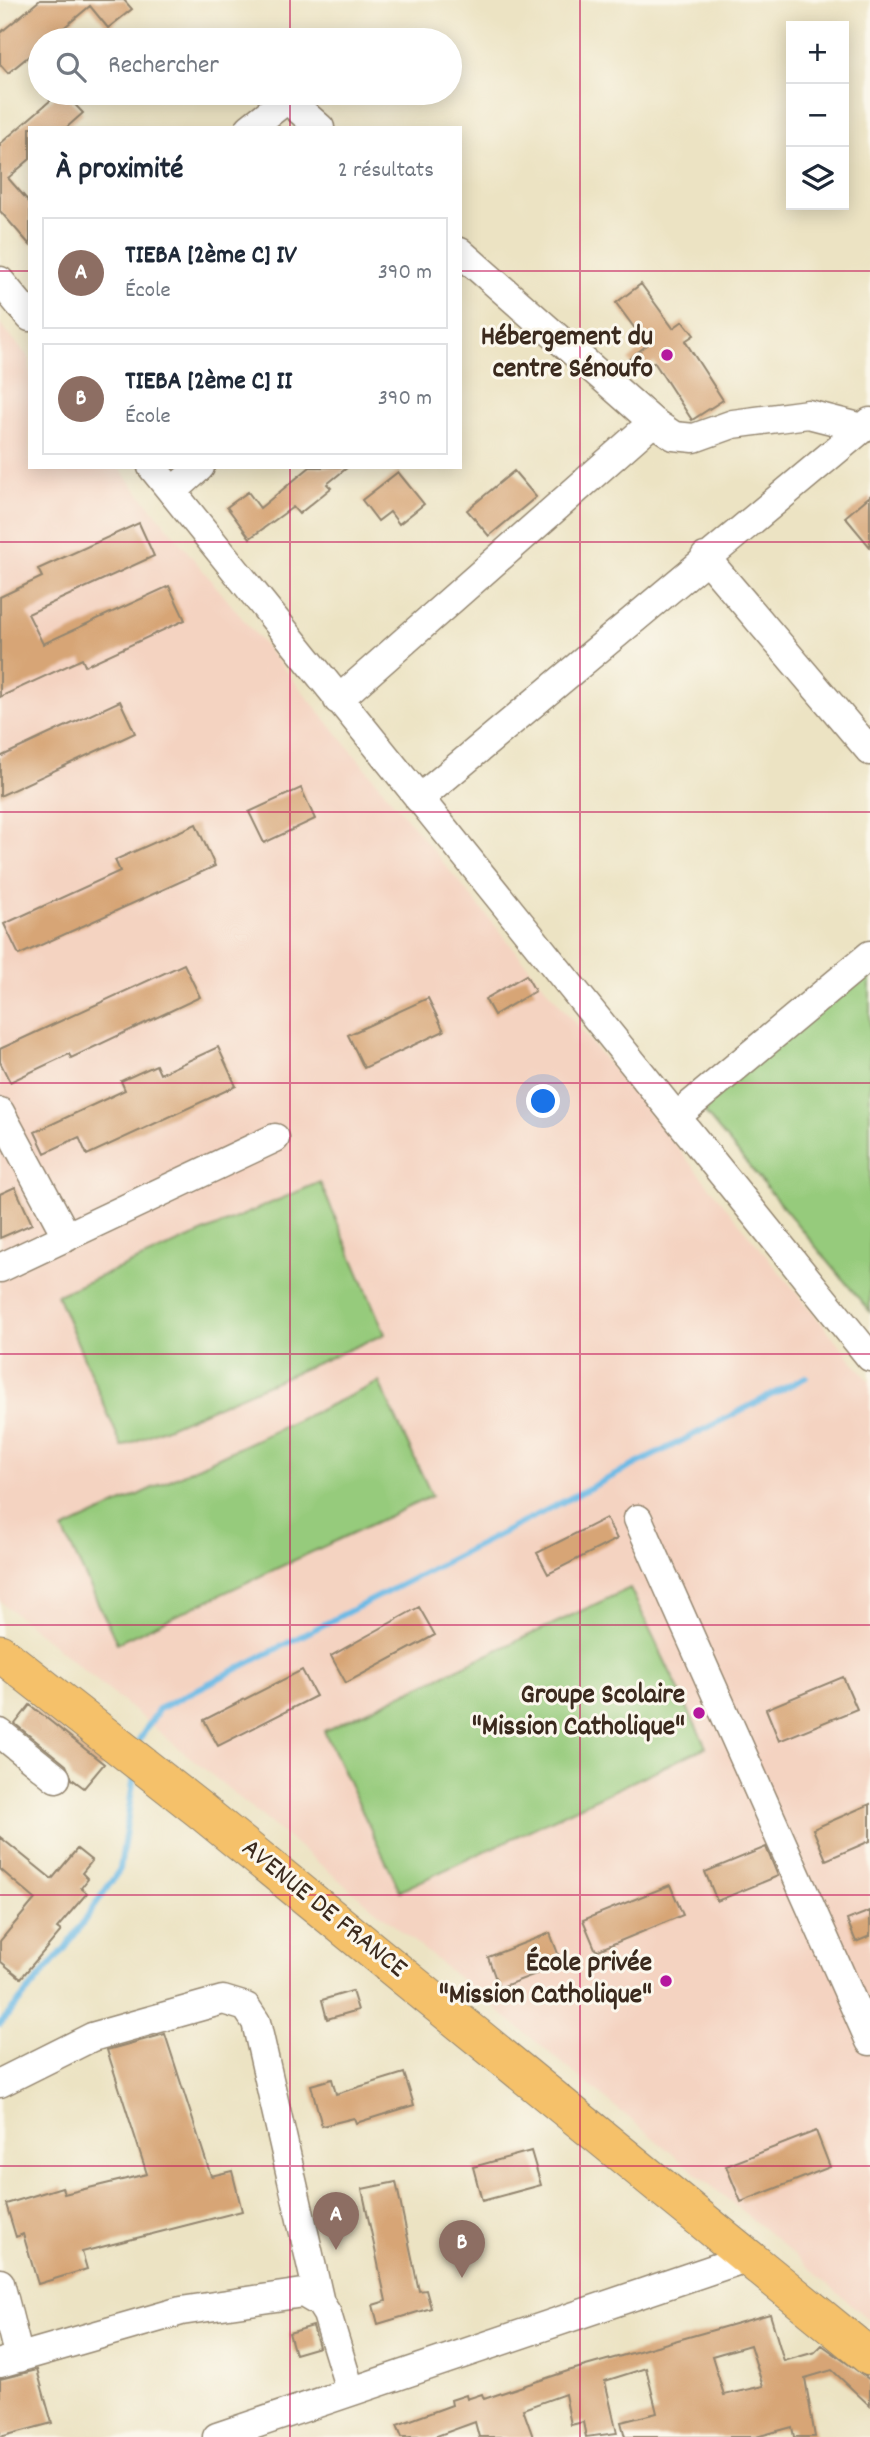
<!DOCTYPE html>
<html lang="fr">
<meta charset="utf-8">
<style>
:root{--surface:#fff;--page:#f2f2f3;--text:#1f2937;--muted:#747a83;--line:#e0e1e3;--accent:#b5179e}
body{margin:0;font-family:Dekko,sans-serif;background:var(--page);color:var(--text)}
.controls{position:absolute;right:21px;top:21px;display:grid;overflow:hidden;border-radius:0px;box-shadow:0 4px 18px #0003}
.controls button{width:63px;height:63px;display:grid;place-items:center;padding:0;border:0;border-bottom:2px solid var(--line);background:var(--surface);color:var(--text);font:35px sans-serif}
.you{position:absolute;left:544px;top:1102px;width:24px;height:24px;margin:-18px;border:5px solid #fff;border-radius:50%;background:#1a73e8;box-shadow:0 0 0 10px #1a73e833}
.badge{display:grid;place-items:center;width:46px;height:46px;border-radius:50%;background:var(--accent);color:#fff;font-size:23px;font-weight:700}
.pin{position:absolute;translate:-50% -58px;filter:drop-shadow(0 2px 4px #0008)}
.pin::after{content:'';position:absolute;top:37px;width:24px;height:21px;background:inherit;clip-path:polygon(0 0,100% 0,50% 100%)}
.list{margin:0;padding:0;list-style:none}
h2{display:flex;justify-content:space-between;align-items:center;height:91px;margin:0;padding:0 28px;font-size:30px}
h2 small{font-size:23px;font-weight:400;color:var(--muted)}
.list li{display:grid;grid-template-columns:46px 1fr auto;gap:21px;align-items:center;box-sizing:border-box;height:112px;margin:0 14px 14px;padding:0 14px;border:2px solid var(--line);border-radius:0px}
.list b{display:block;font-size:26px;white-space:nowrap}
.list p{margin:0;font-size:23px;white-space:nowrap;color:var(--muted)}
.list em{font-size:23px;font-style:normal;color:var(--muted)}
.icon{flex:none;width:38px;height:38px;fill:none;stroke:currentColor;stroke-width:2;stroke-linecap:round;stroke-linejoin:round}
.map{position:relative;flex:none;width:870px;height:2437px;overflow:hidden}
.search{position:absolute;background:var(--surface);box-shadow:0 4px 18px #0003;left:28px;top:28px;width:434px;height:77px;display:flex;align-items:center;gap:18px;box-sizing:border-box;padding:0 24px;border-radius:38px;color:var(--muted);font-size:26px}
.panel{position:absolute;background:var(--surface);box-shadow:0 4px 18px #0003;left:28px;top:126px;width:434px;height:343px;border-radius:0px}
.map>svg:first-child{display:block}
</style>
<div class="map">
<svg width="870" height="2437" viewBox="0 0 870 2437">
<rect width="100%" height="100%" fill="#fbf7ec"/>
<filter id="ink" filterUnits="userSpaceOnUse"><feTurbulence type="fractalNoise" baseFrequency=".0143" numOctaves="2"/><feDisplacementMap in="SourceGraphic" scale="14" xChannelSelector="R" yChannelSelector="G"/><feConvolveMatrix kernelMatrix="1 2 1 2 8 2 1 2 1" color-interpolation-filters="sRGB"/></filter>
<filter id="wash" filterUnits="userSpaceOnUse"><feTurbulence type="fractalNoise" baseFrequency=".00686" numOctaves="4" result="noise"/><feDisplacementMap in="SourceGraphic" scale="28" xChannelSelector="R" yChannelSelector="G"/><feGaussianBlur stdDeviation="1.57" result="paint"/><feColorMatrix in="noise" values="0 0 0 0 0 0 0 0 0 0 0 0 0 0 0 0 0 1.4 0 .05"/><feComposite in="paint" operator="in"/></filter>
<g filter="url(#wash)">
<rect width="100%" height="100%" fill="#ece3c3"/>
<path fill="#f4d3c1" d="M0,323L30,359V467H118L870,1382V2321L770,2234L0,1601Z"/>
<path fill="#96cb7c" stroke="#687a4d" stroke-width="2" d="M870,967V1312L699,1106Z
M320,1182L385,1334L122,1447L57,1295Z
M379,1382L432,1496L117,1643L63,1530Z
M630,1588L706,1747L400,1891L324,1731Z"/>
<g fill="none" stroke-linecap="round" stroke-linejoin="round">
<path stroke="#6bb9e5" stroke-width="6" d="M139,1740L159,1709L806,1377
M0,2024L66,1947L120,1869L134,1776"/>
</g>
<g id="blocks">
<path fill="#d7a576" fill-rule="evenodd" d="M40,0H124L132,9L108,28L90,6L49,40H40V47L8,73L0,64V33Z
M59,93H64L83,113L66,128H30V159L8,178L30,203V245L0,211V144Z
M641,284L673,328L683,321L694,335L685,341L723,400L692,420L654,362L639,374L628,360L647,345L616,303Z
M310,467H348L327,484L331,488L299,514L293,507L250,538L227,507L248,492L260,508Z
M514,471L536,497L489,536L467,510Z
M398,472L424,504L399,524L390,512L378,521L362,500Z
M870,496V547L845,517Z
M139,523L154,556L28,614L43,644L169,586L185,620L85,666L82,659L0,697V597L42,577L38,569Z
M120,701L135,733L0,796V757Z
M301,788L315,819L264,843L249,812Z
M196,824L215,866L19,955L4,924L120,871L115,860Z
M184,964L200,997L71,1058L69,1054L10,1082L0,1062V1049Z
M526,975L535,991L494,1015L485,999Z
M428,998L444,1031L364,1068L348,1035Z
M218,1047L236,1086L87,1155L79,1137L45,1153L35,1132L125,1090L121,1081L156,1065L160,1074Z
M15,1187L32,1224L0,1238V1194Z
M606,1518L617,1539L548,1574L537,1553Z
M419,1607L435,1635L346,1683L331,1656Z
M302,1670L316,1696L218,1746L204,1720Z
M843,1677L857,1709L779,1741L766,1709Z
M30,1705L104,1764L84,1788L72,1779L66,1765L15,1724Z
M870,1804V1841L826,1860L813,1829Z
M0,1837L52,1879L77,1849L92,1861L82,1873L88,1879L81,1888L87,1893L57,1928L61,1931L21,1978L0,1961V1941L35,1899L0,1869Z
M766,1847L778,1876L717,1901L705,1872Z
M670,1885L683,1915L596,1951L583,1920Z
M870,1911V1936L856,1942L847,1920Z
M550,1933L562,1964L499,1988L488,1957Z
M352,1991L358,2010L327,2019L322,2000Z
M165,2034L211,2176L232,2171L242,2211L82,2252L87,2269L38,2284L23,2234L16,2237L6,2204L62,2187L64,2194L147,2174L107,2050Z
M404,2073L414,2105L356,2123L354,2118L322,2126L311,2085L332,2079L336,2094Z
M816,2131L830,2167L741,2202L726,2166Z
M531,2151L541,2185L482,2201L473,2167Z
M396,2182L419,2291L426,2290L431,2308L378,2324L373,2305L386,2301L362,2189Z
M770,2314L784,2361L815,2352L822,2345L870,2380V2406L832,2370L805,2378L815,2437H794L792,2427L756,2437H625L621,2422L657,2413L646,2368L605,2381L617,2433L586,2437L583,2422L571,2425L565,2394L523,2409L533,2437H479L475,2422L434,2437H402L397,2425L452,2405L451,2400L466,2395L467,2399L482,2394L484,2399L568,2371ZM750,2345L763,2386L724,2395L712,2356Z
M313,2326L319,2347L295,2354L289,2333Z
M37,2370L52,2423L0,2437V2379Z"/>
</g>
</g>
<g filter="url(#ink)">
<use href="#blocks" fill-opacity="0" stroke="#948670" stroke-width="2"/>
<g fill="none" stroke-linecap="round" stroke-linejoin="round">
<g stroke="#948670" stroke-width="31">
<path id="minor" d="M250,128L287,99L320,128
M460,252L653,422L674,436L694,438L733,424L808,414L863,428
M0,281L30,317
M152,467L870,1357
M172,492L200,467
M705,557L870,751
M338,700L653,422
M419,799L870,422
M0,1112L67,1237
M677,1116L870,955
M0,1268L275,1138
M638,1519L870,2041
M0,1733L56,1778
M0,2083L92,2037L223,2000L246,2007L256,2022L320,2303
M0,2283L19,2358
M0,2363L181,2311L303,2293L320,2303L327,2314L350,2390
M217,2437L746,2258"/>
</g>
<g stroke="#948670" stroke-width="39">
<path id="major" d="M0,1653L201,1811L870,2357"/>
</g>
<use href="#minor" stroke="#fff" stroke-width="28"/>
<use href="#major" stroke="#f5c16b" stroke-width="37"/>
</g>
</g>
<path fill="none" stroke="#c2185b" stroke-width="2" stroke-opacity="0.55" d="M290,0V40M580,0V2437M290,93V128M0,271H30M460,271H870M290,467V2437M0,542H870M0,812H870M0,1083H870M0,1354H870M0,1625H870M0,1895H870M0,2166H870"/>
<g fill="#b5179e" stroke="#fbf7ec" stroke-width="2.5">
<circle cx="667" cy="355" r="7"/>
<circle cx="699" cy="1713" r="7"/>
<circle cx="666" cy="1981" r="7"/>
</g>
<g text-anchor="middle" dominant-baseline="central" stroke-width="6" stroke-linejoin="round" paint-order="stroke">
<g font-size="28" font-weight="bold" fill="#3b2a1e" stroke="#fbf7ec" text-anchor="end">
<text x="653" y="339">Hébergement du<tspan x="653" dy="32">centre Sénoufo</tspan></text>
<text x="685" y="1697">Groupe Scolaire<tspan x="685" dy="32">"Mission Catholique"</tspan></text>
<text x="652" y="1965">École privée<tspan x="652" dy="32">"Mission Catholique"</tspan></text>
</g>
<g font-size="28" fill="#3b2a1e" stroke="#fbf7ec">
<text transform="translate(323 1910) rotate(39)">AVENUE DE FRANCE</text>
</g>
</g>
</svg>
<div class="controls">
<button>+</button>
<button>−</button>
<button><svg class="icon" aria-label="layers" viewBox="0 0 24 24"><path d="M12 4l9 5-9 5-9-5zM3 14l9 5 9-5"/></svg></button>
</div>
<div class="you"></div>
<div class="pin badge" style="left:336px;top:2250px;background:#8d6e63">A</div>
<div class="pin badge" style="left:462px;top:2278px;background:#8d6e63">B</div>
<div class="search"><svg class="icon" aria-label="search" viewBox="0 0 24 24"><circle cx="10" cy="10" r="6"/><path d="M15 15l6 6"/></svg>Rechercher</div>
<section class="panel">
<h2>À proximité<small>2 résultats</small></h2>
<ul class="list">
<li><span class="badge" style="background:#8d6e63">A</span><div><b>TIEBA [2ème C] IV</b><p>École</p></div><em>390 m</em></li>
<li><span class="badge" style="background:#8d6e63">B</span><div><b>TIEBA [2ème C] II</b><p>École</p></div><em>390 m</em></li>
</ul>
</section>
</div>
